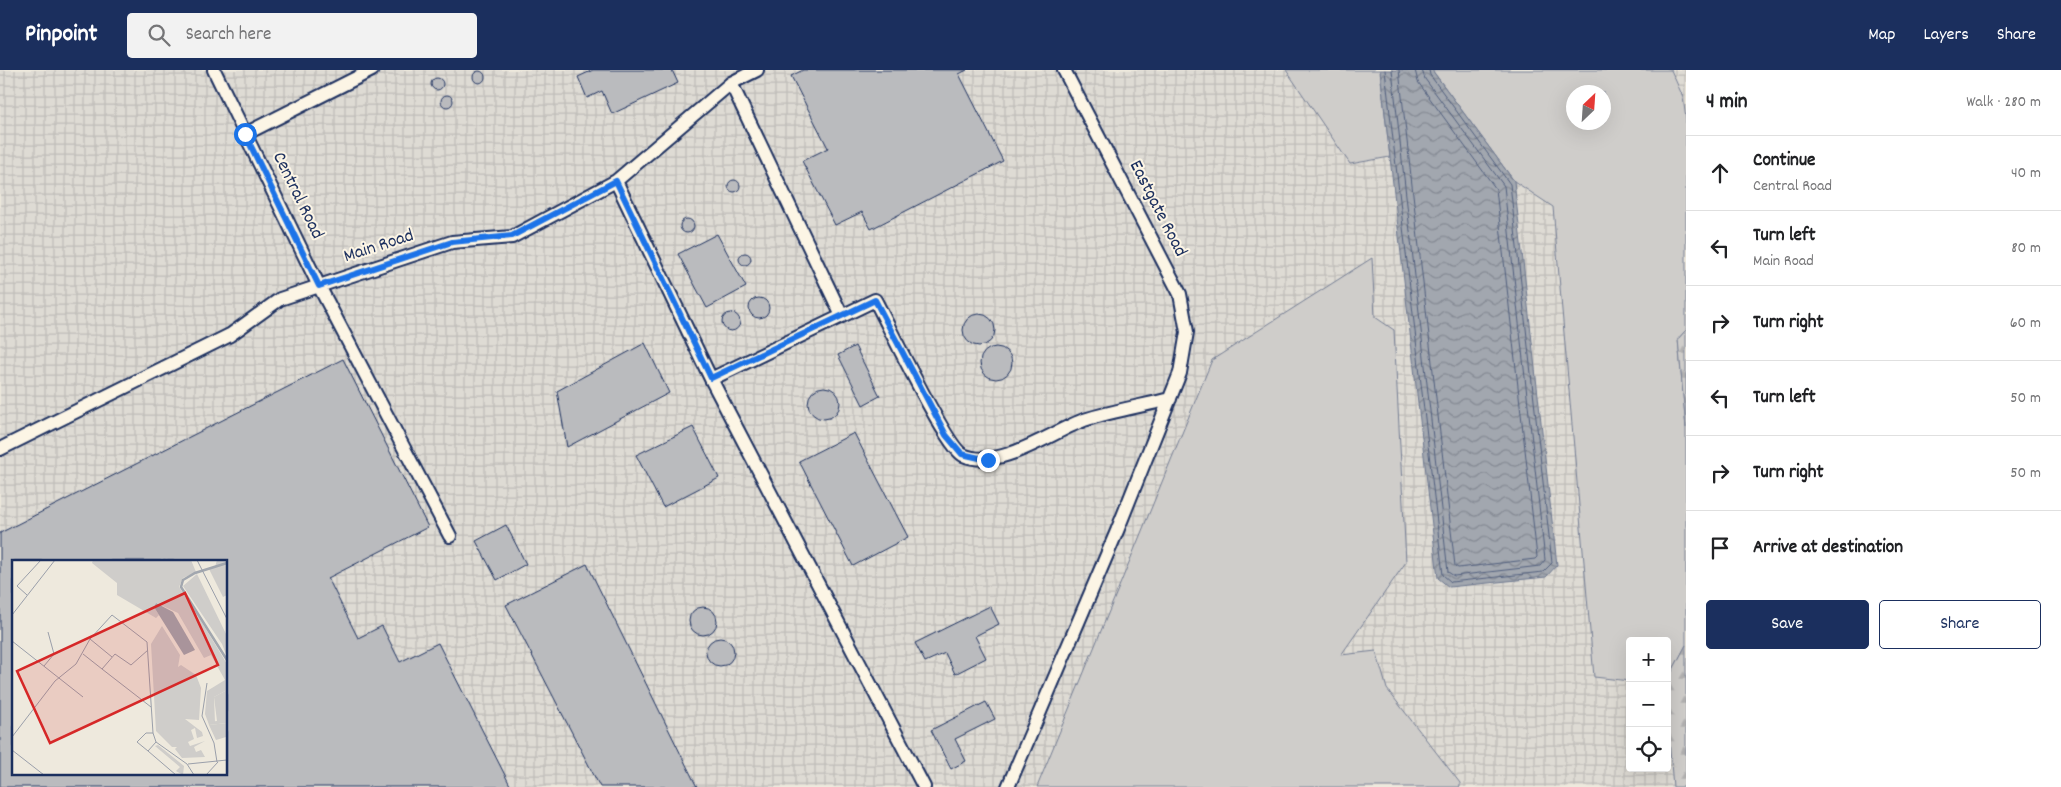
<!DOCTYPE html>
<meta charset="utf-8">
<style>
:root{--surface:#fff;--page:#f2f2f2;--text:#202124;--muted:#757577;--line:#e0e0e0;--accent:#1b2f5e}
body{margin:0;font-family:Dekko,sans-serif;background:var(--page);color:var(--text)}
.controls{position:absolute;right:15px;bottom:15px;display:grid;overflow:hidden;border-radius:5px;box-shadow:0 5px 20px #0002}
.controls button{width:45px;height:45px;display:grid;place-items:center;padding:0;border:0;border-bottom:1px solid var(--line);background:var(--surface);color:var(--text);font:25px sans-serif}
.compass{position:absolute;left:1566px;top:15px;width:45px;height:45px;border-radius:50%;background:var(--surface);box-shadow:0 5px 20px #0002;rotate:25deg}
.stop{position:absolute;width:15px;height:15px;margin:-11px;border:4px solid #1a73e8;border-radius:50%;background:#fff}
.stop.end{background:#1a73e8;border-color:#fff;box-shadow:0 1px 5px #0008}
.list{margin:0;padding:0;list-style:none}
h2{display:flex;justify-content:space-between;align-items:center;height:65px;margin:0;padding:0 20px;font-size:21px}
h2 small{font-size:16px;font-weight:400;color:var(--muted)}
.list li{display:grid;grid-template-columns:32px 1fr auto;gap:15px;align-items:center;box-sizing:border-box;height:75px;padding:0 20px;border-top:1px solid var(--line)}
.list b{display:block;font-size:19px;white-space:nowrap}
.list p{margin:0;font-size:16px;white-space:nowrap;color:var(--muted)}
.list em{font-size:16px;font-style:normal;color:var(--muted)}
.actions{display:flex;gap:10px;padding:15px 20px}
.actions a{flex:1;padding:11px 0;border:1px solid var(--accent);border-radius:5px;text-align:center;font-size:18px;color:var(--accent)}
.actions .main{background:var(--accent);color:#fff}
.icon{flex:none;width:28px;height:28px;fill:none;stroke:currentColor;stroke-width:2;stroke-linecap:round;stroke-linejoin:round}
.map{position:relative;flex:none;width:1686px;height:717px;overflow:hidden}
header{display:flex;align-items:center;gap:30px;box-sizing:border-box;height:70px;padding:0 25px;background:var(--accent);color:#fff}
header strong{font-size:24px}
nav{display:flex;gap:28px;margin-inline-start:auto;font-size:18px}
.search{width:350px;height:45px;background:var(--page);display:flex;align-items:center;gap:12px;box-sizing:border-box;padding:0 18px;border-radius:5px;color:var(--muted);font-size:19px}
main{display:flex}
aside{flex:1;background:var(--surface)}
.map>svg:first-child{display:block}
</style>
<header>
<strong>Pinpoint</strong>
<div class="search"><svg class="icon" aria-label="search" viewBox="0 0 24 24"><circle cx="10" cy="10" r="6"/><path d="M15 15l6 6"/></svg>Search here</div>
<nav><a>Map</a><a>Layers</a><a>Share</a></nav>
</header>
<main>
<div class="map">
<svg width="1686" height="717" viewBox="0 0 1686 717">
<defs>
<pattern id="industrial-grid" width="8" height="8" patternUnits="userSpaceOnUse" patternTransform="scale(1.25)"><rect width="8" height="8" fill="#dedbd4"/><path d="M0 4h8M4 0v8" fill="none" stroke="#bebcb8"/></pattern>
<pattern id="forest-firs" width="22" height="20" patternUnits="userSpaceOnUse" patternTransform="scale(1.25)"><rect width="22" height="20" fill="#cfcdca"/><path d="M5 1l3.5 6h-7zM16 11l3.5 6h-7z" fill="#b1b0b0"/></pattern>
<pattern id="water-waves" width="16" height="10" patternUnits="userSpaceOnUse" patternTransform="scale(1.25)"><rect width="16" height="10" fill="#a2a7af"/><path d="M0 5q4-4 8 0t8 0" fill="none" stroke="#838892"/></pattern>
</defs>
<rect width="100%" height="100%" fill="#eee9dd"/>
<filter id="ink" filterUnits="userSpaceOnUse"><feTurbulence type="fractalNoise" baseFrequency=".02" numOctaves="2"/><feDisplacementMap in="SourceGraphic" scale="10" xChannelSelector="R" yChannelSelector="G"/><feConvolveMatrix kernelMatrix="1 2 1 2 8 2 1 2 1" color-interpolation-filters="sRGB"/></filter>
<g filter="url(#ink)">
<path fill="url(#industrial-grid)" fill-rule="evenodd" d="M0,0H1686V717H0ZM1574,22H1604V52H1574ZM14,491H226V703H14ZM1630,571H1667V698H1630Z"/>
<path fill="#cfcdca" stroke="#757e94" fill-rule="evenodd" d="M1286,0H1380L1390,87L1350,94Z
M1432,0H1671L1683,27L1686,49V260L1678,269L1686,358V575L1667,611V571H1630V611L1594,607L1553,137L1514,111ZM1574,22H1604V52H1574Z
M1372,188L1375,247L1394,260L1406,492L1341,585L1376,581L1387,619L1460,713V717H1037L1212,290Z"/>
<path fill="url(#forest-firs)" stroke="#757e94" d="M1686,260V358L1678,269Z
M1686,575V717H1673L1667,645V611Z"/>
<path fill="url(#water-waves)" stroke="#6c778f" d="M1380,0H1432L1514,111L1557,495L1546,507L1449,517L1438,508Z"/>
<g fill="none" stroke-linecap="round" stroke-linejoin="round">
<path stroke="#515f7e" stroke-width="1" d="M1385,0L1443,505L1451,512L1543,502L1552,493L1510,114L1430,5L1429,0
M1392,0L1448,502L1454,506L1540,496L1545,490L1504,116L1425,9L1422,0
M1399,0L1455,496L1458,498L1535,489L1537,487L1496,119L1418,12L1415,0"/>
</g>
<path fill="#babbbe" stroke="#1b2f5e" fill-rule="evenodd" d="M593,0H672L678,13L612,44L602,21L587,28L578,7Z
M803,0H967L959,4L1003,91L871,159L862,142L835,155L802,91L828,78L791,6Z
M473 7a6 6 0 1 1 12 0a6 6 0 1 1-12 0Z
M431 14a6 6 0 1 1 12 0a6 6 0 1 1-12 0Z
M441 31a6 6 0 1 1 12 0a6 6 0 1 1-12 0Z
M728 116a6 6 0 1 1 12 0a6 6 0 1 1-12 0Z
M680 156a7 7 0 1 1 14 0a7 7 0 1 1-14 0Z
M717,164L746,217L707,238L678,184Z
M739 189a6 6 0 1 1 12 0a6 6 0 1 1-12 0Z
M749 238a10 10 0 1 1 20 0a10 10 0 1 1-20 0Z
M722 252a9 9 0 1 1 18 0a9 9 0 1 1-18 0Z
M963 260a16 16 0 1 1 32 0a16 16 0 1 1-32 0Z
M645,273L669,323L567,377L557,321Z
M855,276L880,326L863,335L838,285Z
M980 293a16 16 0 1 1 32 0a16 16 0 1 1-32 0Z
M343,289L428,457L328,508L358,568L382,556L400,592L438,573L511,717H0V463ZM14,491H226V703H14Z
M808 333a16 16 0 1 1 32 0a16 16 0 1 1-32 0Z
M693,357L719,408L663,437L636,385Z
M854,363L908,467L853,496L799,391Z
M506,455L526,494L497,510L476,471Z
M587,494L697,717H600L506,535Z
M990,536L999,554L975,566L986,588L955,604L945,583L925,592L915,573Z
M689 551a14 14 0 1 1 28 0a14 14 0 1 1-28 0Z
M706 582a14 14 0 1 1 28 0a14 14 0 1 1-28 0Z
M986,632L995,649L955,669L966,691L951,699L931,660Z"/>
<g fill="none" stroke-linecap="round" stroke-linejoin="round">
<g stroke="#1b2f5e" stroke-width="16">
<path id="service" d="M214,0L319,216L450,466
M731,13L842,246
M245,64L372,0
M616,111L711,309L875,230C888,254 946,377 963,385C1000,401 1051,362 1084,350C1112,341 1142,336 1170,329
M711,309L924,717
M0,379L230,265L280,229L452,172L512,167L616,111L731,13L757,0
M1008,717L1117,461L1180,303L1187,262L1180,224L1064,0"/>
</g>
<use href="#service" stroke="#fcf5e5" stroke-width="12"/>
</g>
</g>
<g fill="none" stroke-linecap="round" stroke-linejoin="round" filter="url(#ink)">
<path stroke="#1a73e8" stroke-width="6" d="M245,64L319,216L452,172L512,166L616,111L711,308L875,230L946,365L962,384L988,390"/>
</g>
<g text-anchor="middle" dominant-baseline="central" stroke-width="4" stroke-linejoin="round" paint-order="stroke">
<g font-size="19" fill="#1b2f5e" stroke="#fcf5e5">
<text transform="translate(297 126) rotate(64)">Central Road</text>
<text transform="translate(1157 139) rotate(63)">Eastgate Road</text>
<text transform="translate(379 177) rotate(-18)">Main Road</text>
</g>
</g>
<g transform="translate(12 490)">
<rect width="215" height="215" fill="#eee9dd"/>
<path d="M81,0H179L184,12L171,18L167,27L186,55L185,60L200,86L199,95L192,98L166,53L144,43L142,47L147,55L144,58L105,35V23L80,3ZM150,66L168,95L166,107L169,105L184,115L189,128L187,160L173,159L190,172L191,176L185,178L183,168L179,170L182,179L176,182L178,186L193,181L182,187L184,192L189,190L193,197L170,198L163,189L165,187H160L144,171L139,84ZM215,130V163L197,165L196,162L205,161L202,137ZM146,185L172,206L171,215L164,211L168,207L143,186Z" fill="#cfcdca"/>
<path d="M205,0H215V35L211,37L197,9L203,7ZM185,14L215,76V97L210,84L171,26ZM186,56L215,104V130L202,137L203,163L196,162L193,154L195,131L213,120L199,95L200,86L185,60ZM215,163L214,177L204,180L197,165Z" fill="#cfcdca"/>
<path d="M144,43L161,52L183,90L172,95L142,47Z" fill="#a2a7af"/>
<path fill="none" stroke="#a2a7af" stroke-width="2.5" d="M215,3L183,13L171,20L169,27L215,100"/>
<path fill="none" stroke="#9a9faa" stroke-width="1" d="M185,0L215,59M15,35L5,26L29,0M0,55L43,0M78,79L100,97M0,81L71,137M71,94L90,109L103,94L119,105L136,90M32,106L42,94L36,72M90,109L139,147M195,123L190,156L202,183L205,202M141,173H134L125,182L136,191L144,182M0,177L43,121L64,104L78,79L100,55L135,82L141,173L144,182L175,204L182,215M0,190L32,215M136,191L164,215M176,204L215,200M194,215L206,202"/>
<path fill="#d62828" fill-opacity="0.15" stroke="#d62828" stroke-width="2.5" d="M173,33L206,105L38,183L5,111Z"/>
<rect width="215" height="215" fill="none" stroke="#1b2f5e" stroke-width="2.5"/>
</g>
</svg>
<div class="controls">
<button>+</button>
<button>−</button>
<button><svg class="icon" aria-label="locate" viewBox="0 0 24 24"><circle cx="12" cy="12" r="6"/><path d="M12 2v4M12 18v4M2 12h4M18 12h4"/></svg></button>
</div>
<svg class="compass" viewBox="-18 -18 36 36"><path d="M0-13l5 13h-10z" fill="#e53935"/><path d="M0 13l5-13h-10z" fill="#757577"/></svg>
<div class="stop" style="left:245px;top:64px"></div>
<div class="stop end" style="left:988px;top:390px"></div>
</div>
<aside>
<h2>4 min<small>Walk · 280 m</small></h2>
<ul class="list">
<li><svg class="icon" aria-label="ahead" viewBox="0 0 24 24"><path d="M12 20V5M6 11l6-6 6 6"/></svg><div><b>Continue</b><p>Central Road</p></div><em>40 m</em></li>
<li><svg class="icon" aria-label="left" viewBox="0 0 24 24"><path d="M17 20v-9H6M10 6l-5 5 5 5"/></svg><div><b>Turn left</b><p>Main Road</p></div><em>80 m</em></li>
<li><svg class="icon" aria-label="right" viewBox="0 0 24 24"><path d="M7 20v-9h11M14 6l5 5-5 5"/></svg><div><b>Turn right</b></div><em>60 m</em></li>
<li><svg class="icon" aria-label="left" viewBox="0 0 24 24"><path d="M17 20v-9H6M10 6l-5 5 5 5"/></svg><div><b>Turn left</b></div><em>50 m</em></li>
<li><svg class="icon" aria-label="right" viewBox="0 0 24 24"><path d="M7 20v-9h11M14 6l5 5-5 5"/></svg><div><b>Turn right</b></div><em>50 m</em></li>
<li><svg class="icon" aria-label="arrive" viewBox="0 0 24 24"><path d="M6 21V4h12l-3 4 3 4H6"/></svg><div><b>Arrive at destination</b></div></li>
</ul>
<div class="actions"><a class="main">Save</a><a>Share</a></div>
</aside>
</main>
